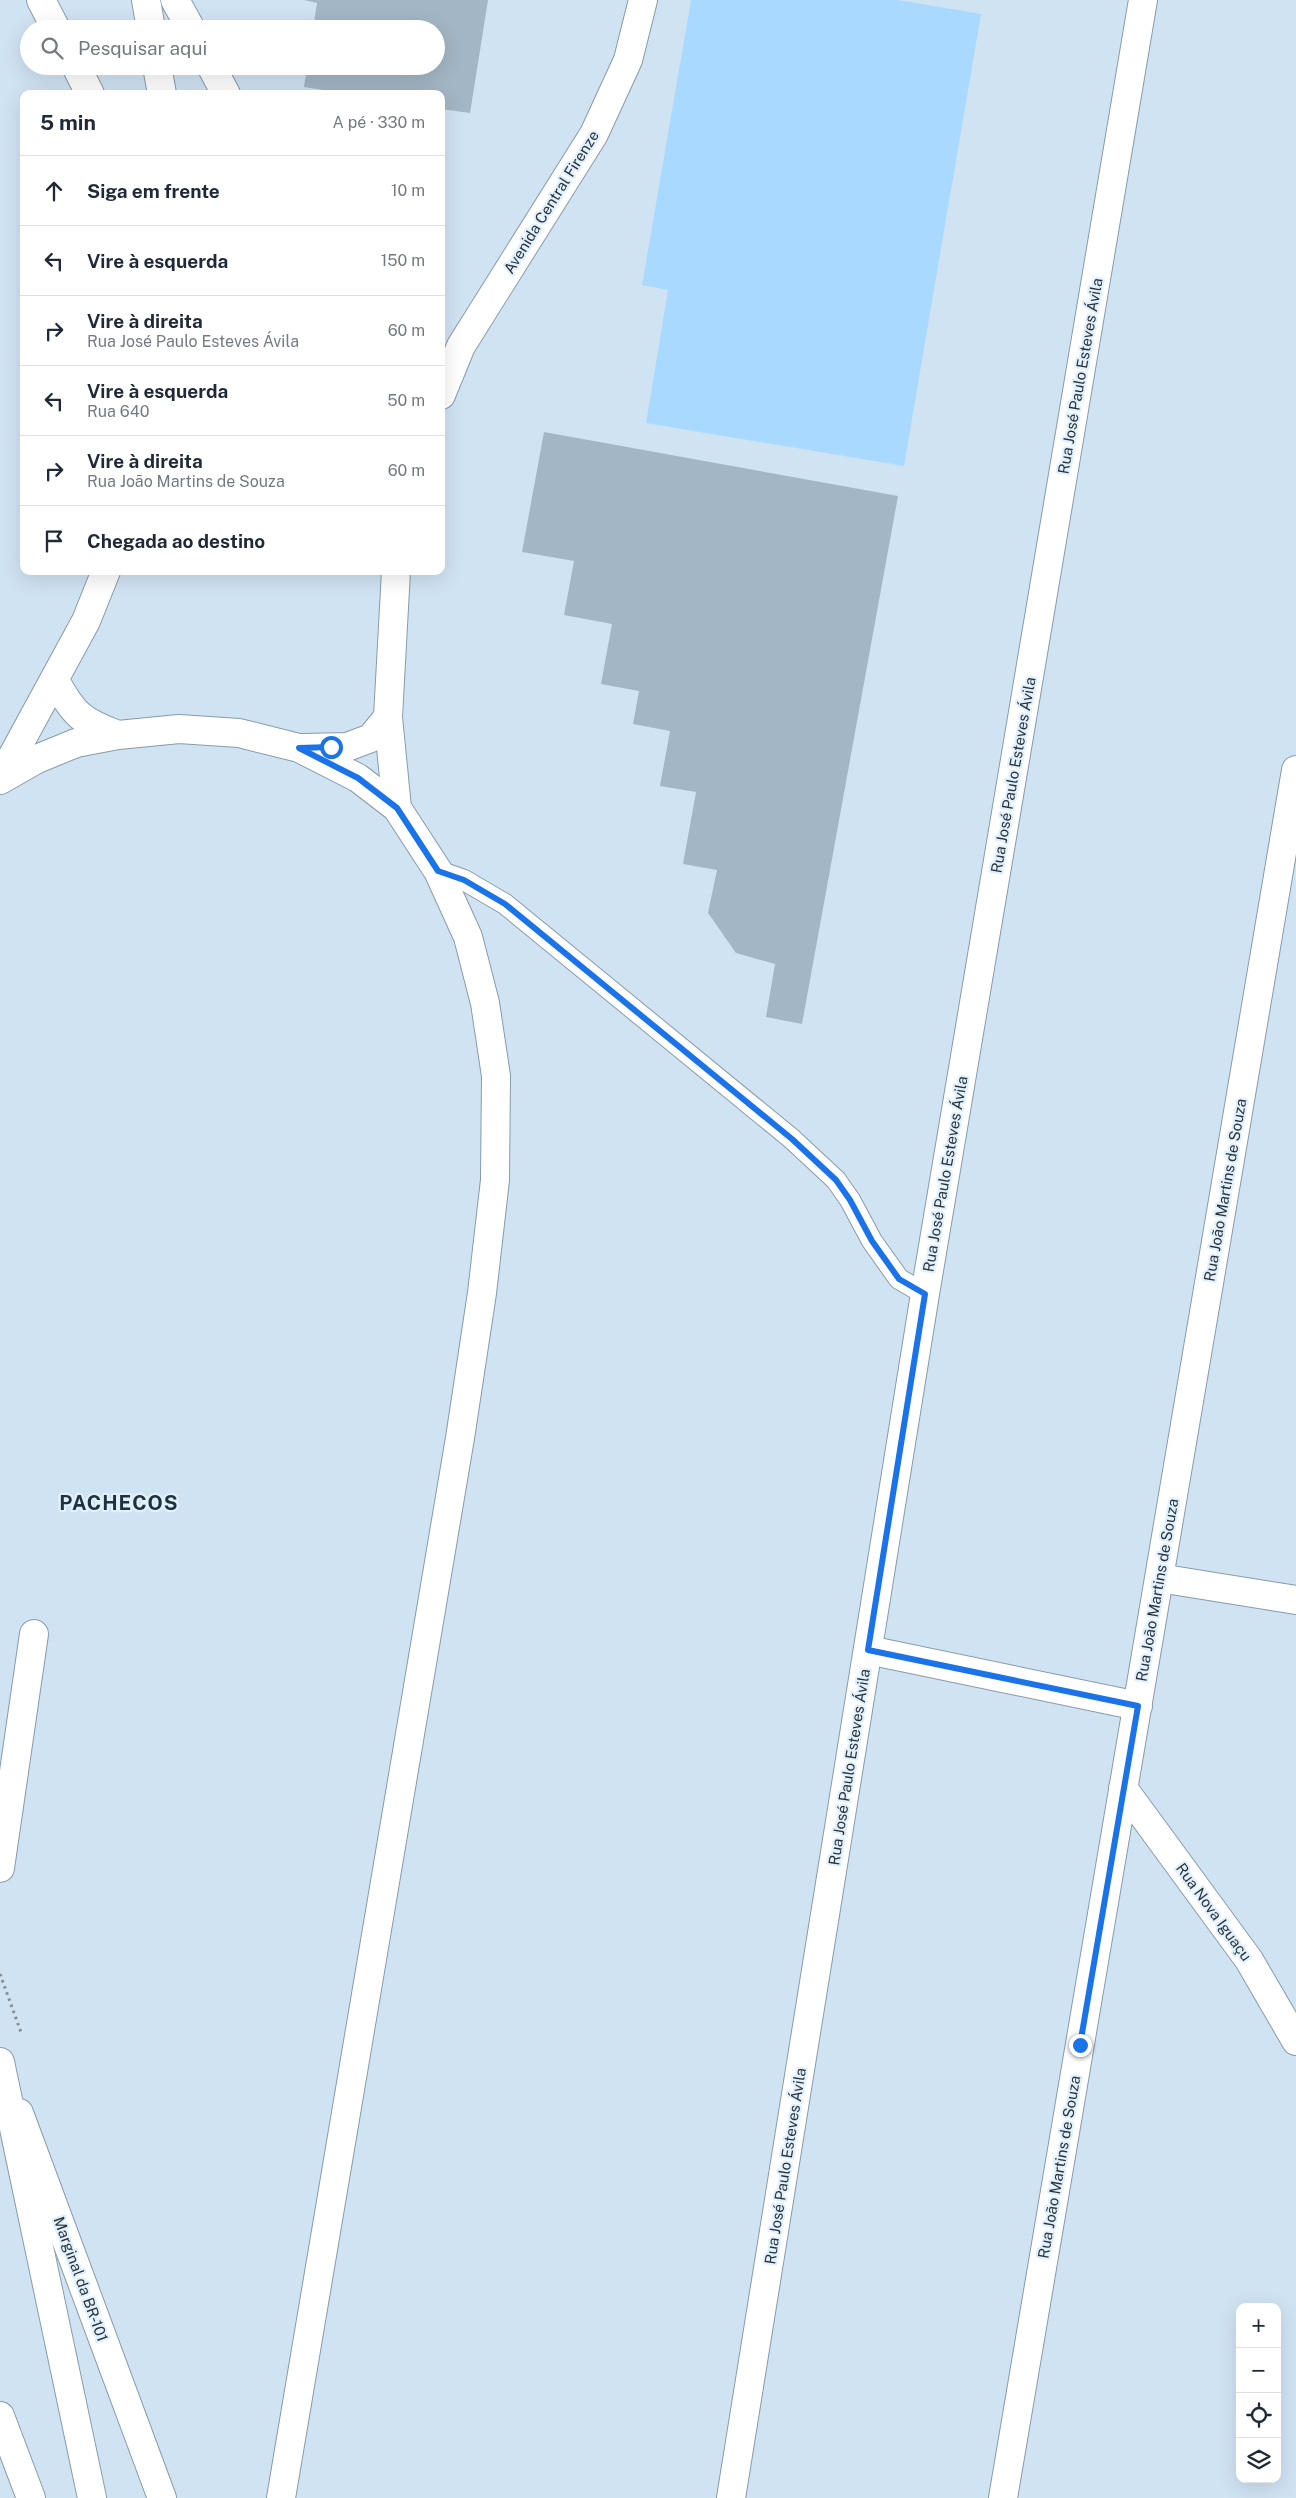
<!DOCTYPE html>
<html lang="pt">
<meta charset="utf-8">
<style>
:root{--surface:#fff;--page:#f6f6f7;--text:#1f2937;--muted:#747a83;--line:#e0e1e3}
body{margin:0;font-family:"Public Sans",sans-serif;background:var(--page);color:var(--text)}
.controls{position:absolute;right:15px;bottom:15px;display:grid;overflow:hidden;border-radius:10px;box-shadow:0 5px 20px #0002}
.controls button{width:45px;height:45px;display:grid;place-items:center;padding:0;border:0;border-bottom:1px solid var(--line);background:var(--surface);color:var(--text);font:25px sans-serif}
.stop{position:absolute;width:15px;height:15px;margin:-11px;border:4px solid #1a73e8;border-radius:50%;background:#fff}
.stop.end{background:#1a73e8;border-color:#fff;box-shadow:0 1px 5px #0008}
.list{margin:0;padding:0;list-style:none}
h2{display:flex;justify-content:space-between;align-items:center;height:65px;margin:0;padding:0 20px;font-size:21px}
h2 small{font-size:16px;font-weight:400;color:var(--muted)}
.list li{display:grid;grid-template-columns:32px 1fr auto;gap:15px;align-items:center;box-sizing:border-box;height:70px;padding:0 20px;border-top:1px solid var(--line)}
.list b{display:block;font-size:19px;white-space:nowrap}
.list p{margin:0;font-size:16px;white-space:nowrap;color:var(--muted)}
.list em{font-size:16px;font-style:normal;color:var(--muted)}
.icon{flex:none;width:28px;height:28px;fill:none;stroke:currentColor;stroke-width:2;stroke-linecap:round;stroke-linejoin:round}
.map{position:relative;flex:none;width:1296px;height:2498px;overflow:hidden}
.search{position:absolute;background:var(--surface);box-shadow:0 5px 20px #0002;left:20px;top:20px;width:425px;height:55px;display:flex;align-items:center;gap:12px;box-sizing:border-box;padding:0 18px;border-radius:28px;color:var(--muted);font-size:19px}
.panel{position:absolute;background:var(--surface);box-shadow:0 5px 20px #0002;left:20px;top:90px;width:425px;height:485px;border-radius:10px}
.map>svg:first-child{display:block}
</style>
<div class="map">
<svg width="1296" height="2498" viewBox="0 0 1296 2498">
<rect width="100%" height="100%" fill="#d0e3f3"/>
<path fill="#aad9ff" d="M691,0H898L981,14L904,466L646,423L668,290L642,285Z"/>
<path fill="#a3b6c5" d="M304,0H488L470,113L441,109V94H348L304,87L307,66H436V29H313L317,3Z
M544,432L898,496L802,1024L766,1017L775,964L736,953L708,913L717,870L683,864L696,792L660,786L670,731L633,724L639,691L601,684L612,624L564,615L574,561L522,552Z"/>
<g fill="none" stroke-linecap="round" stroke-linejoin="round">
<g stroke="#889ba9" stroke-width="22">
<path id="lane" d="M438,871L464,880L505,904L792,1139L836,1180L850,1200L872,1241L899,1279L925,1294"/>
</g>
<g stroke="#889ba9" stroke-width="30">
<path id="street" d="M41,0L56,29
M146,0L151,29
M175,0L191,29
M76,66L90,94
M157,66L162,94
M211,66L226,94
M441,395L461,346L594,134L628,60L643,0
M396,571L388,717L397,808
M55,680C73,714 82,722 118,735
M303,748L347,747L371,738L388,717
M0,779L86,621L106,571
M0,780L37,759L76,743L118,735L179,729L239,733L299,748L358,778L397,808L438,871L468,937L485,1003L496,1076L495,1180L482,1293L460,1438L281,2498
M1159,1578L1296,1600
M868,1650L1138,1706
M1123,1788L1249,1960L1296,2041
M0,1868L34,1634
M731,2498L925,1294L1143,0
M1003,2498L1296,770"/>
</g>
<g stroke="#889ba9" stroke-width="30">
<path id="primary" d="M19,2113L162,2498"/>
</g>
<g stroke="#889ba9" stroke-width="30">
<path id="highway" d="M0,2062L92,2498
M0,2416L31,2498"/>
</g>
<path stroke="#818f9a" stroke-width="3" stroke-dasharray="2.5 4" stroke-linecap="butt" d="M0,1974L22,2035"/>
<use href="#lane" stroke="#fff" stroke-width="20"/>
<use href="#street" stroke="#fff" stroke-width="28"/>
<use href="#primary" stroke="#fff" stroke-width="28"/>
<use href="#highway" stroke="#fff" stroke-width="28"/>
</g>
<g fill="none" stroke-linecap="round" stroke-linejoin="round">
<path stroke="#1a73e8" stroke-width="6" d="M331,747L299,748L358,778L397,808L438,871L464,880L505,904L792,1139L836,1180L850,1200L872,1241L899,1279L925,1294L868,1650L1138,1706L1080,2045"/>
</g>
<g text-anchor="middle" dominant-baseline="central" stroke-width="4.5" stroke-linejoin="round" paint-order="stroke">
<g font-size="15" fill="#2a3238" stroke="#e0f0fd">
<text transform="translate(551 202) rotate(-58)">Avenida Central Firenze</text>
<text transform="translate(1080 376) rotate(-80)">Rua José Paulo Esteves Ávila</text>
<text transform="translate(1013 775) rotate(-80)">Rua José Paulo Esteves Ávila</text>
<text transform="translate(945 1174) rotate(-80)">Rua José Paulo Esteves Ávila</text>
<text transform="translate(1225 1190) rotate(-80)">Rua João Martins de Souza</text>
<text transform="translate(1157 1590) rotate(-80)">Rua João Martins de Souza</text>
<text transform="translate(849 1767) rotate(-81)">Rua José Paulo Esteves Ávila</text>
<text transform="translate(1214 1912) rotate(54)">Rua Nova Iguaçu</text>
<text transform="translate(785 2166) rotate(-81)">Rua José Paulo Esteves Ávila</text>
<text transform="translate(1059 2167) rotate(-80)">Rua João Martins de Souza</text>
<text transform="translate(81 2279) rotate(70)">Marginal da BR-101</text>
</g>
<g font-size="20" font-weight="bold" letter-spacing="1" fill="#20303c" stroke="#e0f0fd">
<text x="119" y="1503">PACHECOS</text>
</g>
</g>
</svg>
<div class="controls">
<button>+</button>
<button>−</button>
<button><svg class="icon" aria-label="locate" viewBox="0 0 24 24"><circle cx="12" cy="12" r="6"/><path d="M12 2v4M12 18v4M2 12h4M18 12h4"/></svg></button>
<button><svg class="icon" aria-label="layers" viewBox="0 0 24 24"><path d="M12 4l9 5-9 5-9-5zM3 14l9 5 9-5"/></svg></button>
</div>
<div class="stop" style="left:331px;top:747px"></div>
<div class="stop end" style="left:1080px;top:2045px"></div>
<div class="search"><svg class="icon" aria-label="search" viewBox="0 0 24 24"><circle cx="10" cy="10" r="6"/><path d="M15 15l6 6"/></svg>Pesquisar aqui</div>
<section class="panel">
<h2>5 min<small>A pé · 330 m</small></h2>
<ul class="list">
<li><svg class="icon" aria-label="ahead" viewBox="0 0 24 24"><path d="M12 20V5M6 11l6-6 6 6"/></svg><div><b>Siga em frente</b></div><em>10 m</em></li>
<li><svg class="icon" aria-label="left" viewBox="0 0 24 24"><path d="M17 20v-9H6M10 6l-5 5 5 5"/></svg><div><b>Vire à esquerda</b></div><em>150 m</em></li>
<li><svg class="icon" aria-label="right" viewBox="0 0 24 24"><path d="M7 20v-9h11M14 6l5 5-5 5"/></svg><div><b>Vire à direita</b><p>Rua José Paulo Esteves Ávila</p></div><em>60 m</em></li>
<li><svg class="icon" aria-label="left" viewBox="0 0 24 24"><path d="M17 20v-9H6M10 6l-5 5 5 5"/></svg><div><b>Vire à esquerda</b><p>Rua 640</p></div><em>50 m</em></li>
<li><svg class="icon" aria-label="right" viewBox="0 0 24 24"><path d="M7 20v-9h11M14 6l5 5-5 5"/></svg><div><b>Vire à direita</b><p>Rua João Martins de Souza</p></div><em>60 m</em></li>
<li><svg class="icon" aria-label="arrive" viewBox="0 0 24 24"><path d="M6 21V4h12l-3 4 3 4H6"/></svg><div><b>Chegada ao destino</b></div></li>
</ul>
</section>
</div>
